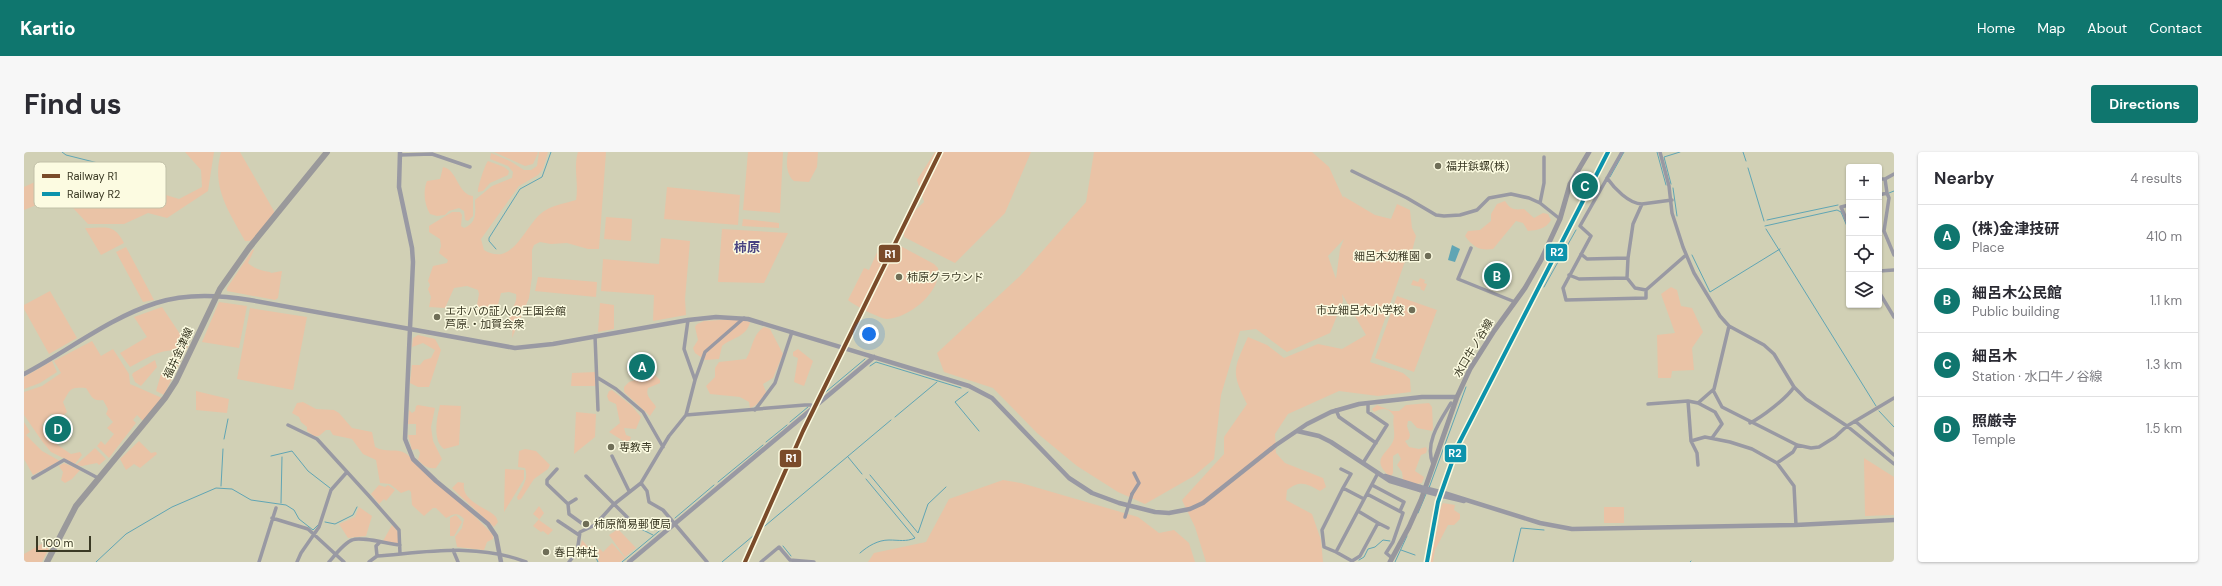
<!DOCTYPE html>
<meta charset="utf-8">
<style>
:root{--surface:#fff;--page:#f7f7f7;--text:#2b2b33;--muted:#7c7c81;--line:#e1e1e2;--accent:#0f766e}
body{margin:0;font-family:"DM Sans","Noto Sans JP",sans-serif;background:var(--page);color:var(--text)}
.controls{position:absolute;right:12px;top:12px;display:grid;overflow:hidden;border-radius:4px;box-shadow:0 1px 3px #0004}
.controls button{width:36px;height:36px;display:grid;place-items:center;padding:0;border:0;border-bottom:1px solid var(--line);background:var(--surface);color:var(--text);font:20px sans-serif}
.scale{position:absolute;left:12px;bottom:10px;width:55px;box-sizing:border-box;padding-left:4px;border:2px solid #3a3924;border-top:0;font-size:11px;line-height:14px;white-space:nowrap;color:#3a3924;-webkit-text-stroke:3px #fcfbe1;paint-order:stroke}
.you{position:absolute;left:845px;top:182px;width:14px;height:14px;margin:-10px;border:3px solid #fff;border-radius:50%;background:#1a73e8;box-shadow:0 0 0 6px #1a73e833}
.badge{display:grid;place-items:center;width:26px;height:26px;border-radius:50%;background:var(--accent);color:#fff;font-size:13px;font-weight:700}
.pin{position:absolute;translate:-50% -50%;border:2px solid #fff;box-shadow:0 1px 4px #0006}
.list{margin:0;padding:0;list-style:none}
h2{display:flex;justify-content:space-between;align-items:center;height:52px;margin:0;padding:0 16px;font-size:17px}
h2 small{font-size:13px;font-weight:400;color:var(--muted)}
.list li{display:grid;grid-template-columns:26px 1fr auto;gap:12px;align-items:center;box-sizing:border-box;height:64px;padding:0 16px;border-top:1px solid var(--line)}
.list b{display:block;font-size:15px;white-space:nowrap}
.list p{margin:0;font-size:13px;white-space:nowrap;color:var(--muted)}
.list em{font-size:13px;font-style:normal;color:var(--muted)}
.icon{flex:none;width:22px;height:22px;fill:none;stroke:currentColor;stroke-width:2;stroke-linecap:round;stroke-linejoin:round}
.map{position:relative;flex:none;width:1870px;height:410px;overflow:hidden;border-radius:4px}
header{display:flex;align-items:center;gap:24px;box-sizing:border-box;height:56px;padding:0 20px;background:var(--accent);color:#fff}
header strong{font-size:19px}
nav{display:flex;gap:22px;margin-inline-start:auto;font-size:14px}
.intro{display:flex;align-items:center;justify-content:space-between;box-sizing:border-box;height:96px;padding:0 24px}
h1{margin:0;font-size:28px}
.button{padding:10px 18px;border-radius:4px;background:var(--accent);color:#fff;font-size:14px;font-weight:700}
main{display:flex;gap:24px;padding:0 24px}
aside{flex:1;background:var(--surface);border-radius:4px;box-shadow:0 1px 3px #0004}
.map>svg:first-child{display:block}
</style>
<header>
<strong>Kartio</strong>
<nav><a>Home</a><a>Map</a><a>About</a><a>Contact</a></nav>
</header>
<div class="intro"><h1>Find us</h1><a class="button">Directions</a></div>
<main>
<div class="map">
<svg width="1870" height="410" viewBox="0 0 1870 410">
<rect width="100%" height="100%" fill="#d1d0b5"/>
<path fill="#eac3a6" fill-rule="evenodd" d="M161,0H190L184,39L143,66L124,61L100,72H64L37,43L0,58V35L37,18L55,14L105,25L129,39L155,47L178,35L177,18Z
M197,0H216L250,59V62L227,89H221C205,59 187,36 197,0Z
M470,0H513L514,1L509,12L501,14Z
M515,0H524L519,17L514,23L495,34L457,87L460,98C491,117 502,68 522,58C530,53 542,51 552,48C555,31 549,16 554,0H582L575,97H564L543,91L527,92L516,90L510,93L508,98V125L505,146L488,186L489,171L485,168C485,158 494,152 492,142L485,140L477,141L472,161L452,158L455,142L454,138L443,134L430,136L421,156L405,155L407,145L404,137L406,133L404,129L409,114L423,111L424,108L415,101L417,94L416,87L405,80V74L428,60H436L438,63L437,74L440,76C454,70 451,60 451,48L468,34L488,26L489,20L484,14L466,7L467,1L486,9L500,18H507L513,14Z
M724,0H759L756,61L719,58Z
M764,0H794L793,15L785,30L770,29C762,22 762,10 764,0Z
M911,0H1007L981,61L931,111L880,85V69L900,50L893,28Z
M1070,0H1288L1305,15L1320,48L1319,44L1351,63L1367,67L1373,52L1386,58L1388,76L1392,84L1388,99L1380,112L1346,210L1379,221L1386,227L1387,240L1354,244L1315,239L1264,262L1251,282L1252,301L1261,311L1299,326L1302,335L1296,339C1282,331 1276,328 1263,338L1262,348L1288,362L1297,388L1299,410H1182L1171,375L1158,348L1200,302V285L1223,252C1207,220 1209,218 1224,185L1243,193L1260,206L1294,192L1318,197L1342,183L1318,142L1319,149L1306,181L1263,200L1232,177L1216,179L1197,243L1190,307L1170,324L1121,352L1094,340L1053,314L1013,281L969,236L920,220L913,201L997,123L1062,50ZM1320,87L1316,97L1312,127L1304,104Z
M464,9L480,15L485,19L484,23L466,31L459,39L454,40C453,37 461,12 464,9Z
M419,15C433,17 434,43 449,44V64L444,69L441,68L440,59L435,56L425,59L421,63L413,64L406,62C400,52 399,39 403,29L416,27Z
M643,35L716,43L714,73L640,67Z
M1481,49C1487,58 1490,58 1500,57L1510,66L1519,61L1524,62L1527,68C1522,77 1513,78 1504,79L1499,71L1492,69L1469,97C1456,99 1449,95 1441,84L1444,79L1456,78L1467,69V62L1473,52Z
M582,65L608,67L607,89L580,87Z
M719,67L755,71V76L718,74Z
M61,76C82,76 90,71 100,91L77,103Z
M698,77L764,81L740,131L694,130Z
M637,86L666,89L661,147L662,163L629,169L630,143L577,139L579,107L635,112Z
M869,90L910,112L914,116C918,139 886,166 863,167C857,167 829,153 824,148L840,116L845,118L857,92L861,91L867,94Z
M102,95L130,148L119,150L92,100Z
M229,97L230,98L224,111C231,117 237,119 246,120L247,121L258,119L254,146L251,148L203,139V136Z
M514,125L573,130L572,145L511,139Z
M1396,126L1401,128L1400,131L1403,132L1400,139L1396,137L1397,135L1387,133L1389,128L1394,130Z
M1647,135L1653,138L1657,154L1668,156L1679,180L1668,196L1670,218L1648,219L1647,226H1634L1633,183L1651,181L1637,142Z
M26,139L53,186L25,202L0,157V153Z
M1373,144L1413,158L1390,220L1351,206Z
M195,150L223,154L215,196L178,190Z
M576,151L590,153V177L574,180Z
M138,155L164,194L161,200C140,194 125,205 106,215L96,201L123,185L110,165Z
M226,156L283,165L269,238L213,227Z
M712,167L726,170C723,185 707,186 698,194L695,207L681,208L671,201L669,196L674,188L671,175L673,172L680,169Z
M740,175L746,177L759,202L749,226L739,232L742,240C738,246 734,254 726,256L725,250L716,245L686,242L682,234L691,225V216L695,210L722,207C729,196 728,183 740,175Z
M394,183L411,187L417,198L405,235H394L386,231L388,213H396L400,208L407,206L411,198L399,191L388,195L389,186Z
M68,189L77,204L89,197L105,222L106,232L138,246L119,269L113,263L109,268L112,271L85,306L73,294L77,289L81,293L90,282L83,276L89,270L82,262L84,257L79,248C68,250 67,243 62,236C45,235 47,237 39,250L43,260C38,267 33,262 27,262L18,273C23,287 35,294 47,302L56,300L58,303L51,312L27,300L18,289L0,263V240L18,234L37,221L30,209Z
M774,197L789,209L780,234L770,230L774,206L769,204V200Z
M150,201L159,203L140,243L132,239L137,222Z
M131,208L133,215L117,234L111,230L108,223L109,221Z
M28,209L33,220L16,231L0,237V225Z
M572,220L573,234H547L548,221Z
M630,222L636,228V231L624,236C621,245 628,248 632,255L626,264L600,240V235L605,230Z
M588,238L608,254L617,265L612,277L600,276L602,283L607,285L606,288L601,290L585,280L596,271L592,252L585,249L583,244L585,239Z
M172,239L205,247L203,261L172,258Z
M279,250L292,257L310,258L315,261L328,276L348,280L351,295C361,301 372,296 381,301C388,305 392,313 398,318C422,339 448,360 469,383V387L463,390L460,398L433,395L431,385L438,376L440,367C433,360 430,362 422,366L412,356H409L400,364L388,353L387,340L385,338L377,341L366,332L356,331L352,308L339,302L328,287L309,283L306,278H302L295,284H290L283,279V275L277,270L275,265L268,261L273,251Z
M1405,251L1408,255L1409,276L1408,279L1393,276L1387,269H1384L1383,274L1386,283L1385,287L1381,289L1385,295L1395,297L1402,295L1403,298L1402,301L1397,303L1391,319L1400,325L1398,331L1392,332L1379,328L1378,320L1373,313L1377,307L1374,301L1369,304V321L1367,324L1364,323C1345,305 1367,301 1370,286C1371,278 1368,271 1370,264C1364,255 1358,256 1350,260L1348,257L1353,253L1368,259H1375L1382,253Z
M394,253L411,256L407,275L409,289L418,307L412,316C404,317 400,314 394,308L396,301L394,297L388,298L384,283H392V272H384L385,258L388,261L391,259L392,254Z
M416,253L437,254L435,293L420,297C408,289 413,265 416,253Z
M552,260L572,262L571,285L550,302Z
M0,270L6,280L2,283L18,299L36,309L9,323L0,307Z
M115,289L127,301L132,300L133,302L116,316L110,312L102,318L96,307Z
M71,296L82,307L75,313L73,311L58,314L52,313Z
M501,297L512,299L526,313L524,317L510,327L497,347L494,348L493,345C498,336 505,327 501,316L494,315L495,299Z
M1840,306L1870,325V363L1841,364Z
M40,311L56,318L48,327L41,331L37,328L39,320L35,314Z
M481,317L500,318V327L480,360Z
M979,328L997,331L1114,365L1135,381L1150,378L1165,391L1171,410H844L850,401L902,390L925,347Z
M434,330L440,331C437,350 463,355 472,365L474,370L470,375L432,340L428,336Z
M355,333L361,335L364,333L371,338L362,349L360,347L355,352L347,342Z
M1419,351L1431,353L1430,358L1436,362V367L1430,373H1424L1411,398L1409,410H1406L1415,368L1414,362Z
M515,354L520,361L515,368L529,378L524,383L519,379L517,380L509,374L515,367L509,362Z
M335,355L348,364L342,384L324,386L315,372L331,365Z
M1580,355H1600V371H1580Z
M432,363L438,370L430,384H426V366Z
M368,373L374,380L375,392L359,389Z
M594,377L612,396L601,405L585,383Z
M558,388L564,395L568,394L575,404L572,405L555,399Z
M23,389L27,392L18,410H0V402Z
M588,391L601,406L596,410H575L573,406L576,404L573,399L576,397L579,400Z"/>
<path fill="#60a5b4" d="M1428,93L1436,97L1431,110L1424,108Z"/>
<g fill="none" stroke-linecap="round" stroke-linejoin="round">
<path stroke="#60a5b4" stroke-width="1" d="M38,0L42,3L78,12L107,24
M1633,0L1642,33
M1719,0L1722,9
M1724,16L1740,69
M1586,25L1600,0
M1647,32L1640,5L1656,0
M1649,36L1653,64
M1865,41L1870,39
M1743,68L1814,53
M1741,74L1813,58L1817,60L1825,79
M1742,77L1852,254
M472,97L465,89V86L496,37L518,25L527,0
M1668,103L1686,140L1756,97
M1520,135L1552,78
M846,214L852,210L937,236
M944,240L931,250L955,279
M791,249L841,207
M1855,259L1870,275
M871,265L913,230
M766,270L784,255
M200,287L204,267
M742,290L763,273
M247,304L268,299L284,319L306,336
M824,305L838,322
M846,323L894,381L904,352L922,335
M694,330L739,293
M197,334L199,297
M1405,336L1442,235
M257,351L258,305
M1394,361L1402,342
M651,366L690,333
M602,368L606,371
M301,370L311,372L329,363L333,355
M611,374L629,383
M759,394L767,404
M1377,398L1391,403
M556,400L572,406L574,410
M836,401C844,394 854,388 865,388C875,388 882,390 891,386L842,327
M1335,408L1340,405L1344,397L1351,395L1359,388L1366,389
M72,410L102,382L148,355L192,336L208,337L227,348L262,353L270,358L275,367L289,378L294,373
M598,410L646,370
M698,410L867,268
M1371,410L1383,384
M1489,410L1497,376L1520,378
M1666,410L1667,409"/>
<path stroke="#9999a3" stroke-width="3.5" d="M1598,0L1556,74L1567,84L1539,136L1542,148L1622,146V138L1662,103
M1636,0L1645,34L1648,61L1659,95L1670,121L1696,164L1705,174L1740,193L1750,202L1770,235L1782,247L1823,274L1870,312
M376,3L408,2L446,15
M1328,19L1383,46L1412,63L1420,64L1436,63L1453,58L1465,46L1487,42L1505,46L1516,51L1536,67
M1870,22L1861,27L1863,41L1865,46L1860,79L1870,103
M1583,26C1590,36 1605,52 1618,52
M1855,27H1861
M1855,43L1863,41
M1516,51L1520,31V5
M1825,53L1817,55L1825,74
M1447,96L1434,127L1491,150
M1557,102L1563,107L1604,106
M1855,119L1870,118
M1545,123L1555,127L1603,126
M1622,138L1611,136L1603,126L1604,106L1609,72L1618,52L1648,48
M1855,140L1870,165
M571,184L574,258
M574,226L592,237L619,260L639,295
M671,228L681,200L720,166
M1689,238L1698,255L1773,293L1787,296L1795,295L1811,285L1823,274L1870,246
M1664,249L1667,289L1673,301L1674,313
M1674,251L1691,260L1698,272L1688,286
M1624,252L1664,249L1674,251L1690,237L1705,174
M731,258L751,231L768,180
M1312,258L1315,265L1352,291
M662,263L781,253H787L789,256
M1831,269L1870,303
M1726,271C1738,265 1763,246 1770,235
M264,273L293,287L345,344L375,378L376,402
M1667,289L1681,285L1706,290L1728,297L1753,311L1770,334L1772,373
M588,304L605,339
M1339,311L1363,273L1344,260V252
M1753,311L1769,300L1773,293
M1409,312C1400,291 1416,269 1427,251
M533,317L523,328V332L544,352
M1317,317L1327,322L1319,336
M562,324L610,372
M9,326L40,308L74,326
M617,331L623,339L625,350L639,358L683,410
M1348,333L1380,350L1376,359
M1108,342L1115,331L1110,321
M1343,342L1379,361L1369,390L1362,401L1368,406
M552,347L544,352L545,362L563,375
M1334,359L1354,371L1336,404L1328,409L1312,400L1354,321
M248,366L284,377L320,410
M534,369L555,383
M1354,371L1364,376
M429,398L434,410
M1312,400L1300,395L1298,378L1319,336L1340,347
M353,404L352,394L355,391
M235,410L252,356
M273,410L277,401L295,375L307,338L323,320
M305,410C311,403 320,391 328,388C337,384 364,392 376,393
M345,410L353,404C404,400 453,391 502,410
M545,410L553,400L556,380L571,373L589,353L617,331L645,284L662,263L671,228L660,197L664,168
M737,410L755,395L766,408L790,410"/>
<path stroke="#9999a3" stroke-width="4.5" d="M376,0L375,35L388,96L389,110L381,287L389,307L412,329L464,372L472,384L477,410
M0,222C44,199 85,166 132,151C162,141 196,143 226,148L491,196L529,192L664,168L692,165L724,167L945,234L968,246L1045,326L1068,341L1095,351L1131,360L1145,361L1166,357L1179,351L1252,293L1283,272L1307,260L1335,252L1398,245H1433
M1273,279L1295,284L1307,290L1366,329L1396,338
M1361,324L1396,335
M1420,341L1516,371L1548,377L1772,373L1870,368
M1419,344L1440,349
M605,410L850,205"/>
<path stroke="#97969d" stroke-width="5" d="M1366,410L1385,375L1397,348L1433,245L1446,217L1470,179L1501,136L1517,108L1536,67L1546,32L1565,0"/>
<path stroke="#9a999b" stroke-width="6" d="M23,410L52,354L141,246L152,229L196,137L225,96L303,0"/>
<path stroke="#9999a3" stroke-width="3.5" d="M1101,365L1108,342"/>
<path stroke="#9999a3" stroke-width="4.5" d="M1396,335L1420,341
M1396,338L1419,344"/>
<g stroke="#fcfbe1" stroke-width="7">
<path id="rail-1" d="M721,410L779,279L916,0"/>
</g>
<g stroke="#fcfbe1" stroke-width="7">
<path id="rail-2" d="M1403,410L1414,350L1434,293L1584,0"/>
</g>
<use href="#rail-1" stroke="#7a4b2a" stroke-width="4"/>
<use href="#rail-2" stroke="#0c93ac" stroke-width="4"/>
</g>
<g fill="#6f6e57" stroke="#fcfbe1" stroke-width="1.5">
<circle cx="1414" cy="14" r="4"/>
<circle cx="1404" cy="104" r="4"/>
<circle cx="875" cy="125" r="4"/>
<circle cx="1388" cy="158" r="4"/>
<circle cx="413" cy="165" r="4"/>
<circle cx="587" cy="295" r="4"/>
<circle cx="562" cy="372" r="4"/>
<circle cx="522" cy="400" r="4"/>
</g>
<g text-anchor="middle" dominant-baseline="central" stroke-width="3" stroke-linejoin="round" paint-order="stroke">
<g font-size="11" fill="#3a3924" stroke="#fcfbe1" text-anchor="start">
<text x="1422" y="14">福井鋲螺(株)</text>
<text x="1396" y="104" text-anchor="end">細呂木幼稚園</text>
<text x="883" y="125">柿原グラウンド</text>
<text x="1380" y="158" text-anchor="end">市立細呂木小学校</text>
<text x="421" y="159">エホバの証人の王国会館<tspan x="421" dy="13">芦原.・加賀会衆</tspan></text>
<text x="595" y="295">専教寺</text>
<text x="570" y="372">柿原簡易郵便局</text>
<text x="530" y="400">春日神社</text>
</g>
<g font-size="11" fill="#3a3924" stroke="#fcfbe1">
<text transform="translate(1449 196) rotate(-59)">水口牛ノ谷線</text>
<text transform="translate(154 201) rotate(-65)">福井金津線</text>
</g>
<g font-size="13" font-weight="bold" fill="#484381" stroke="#fcfbe1">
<text x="723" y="95">柿原</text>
</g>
</g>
<rect x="10" y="10" width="132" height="46" rx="6" fill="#fcfbe1" stroke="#c2c1a8" stroke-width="1"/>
<rect x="18" y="22" width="18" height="4" fill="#7a4b2a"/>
<rect x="18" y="40" width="18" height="4" fill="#0c93ac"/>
<g font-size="11" fill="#3a3924">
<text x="43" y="28">Railway R1</text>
<text x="43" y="46">Railway R2</text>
</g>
<g stroke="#fcfbe1" stroke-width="1.5">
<rect x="1521" y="91" width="23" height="19" rx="4" fill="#0c93ac"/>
<rect x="854" y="92" width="23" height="19" rx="4" fill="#7a4b2a"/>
<rect x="1420" y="292" width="23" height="19" rx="4" fill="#0c93ac"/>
<rect x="755" y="297" width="23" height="19" rx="4" fill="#7a4b2a"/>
</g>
<g font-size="11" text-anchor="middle" font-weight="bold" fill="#fff">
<text x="1533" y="104">R2</text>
<text x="866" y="106">R1</text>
<text x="1431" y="305">R2</text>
<text x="767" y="310">R1</text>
</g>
</svg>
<div class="controls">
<button>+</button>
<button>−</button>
<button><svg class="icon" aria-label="locate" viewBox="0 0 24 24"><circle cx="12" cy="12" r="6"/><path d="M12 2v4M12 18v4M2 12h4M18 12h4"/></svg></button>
<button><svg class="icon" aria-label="layers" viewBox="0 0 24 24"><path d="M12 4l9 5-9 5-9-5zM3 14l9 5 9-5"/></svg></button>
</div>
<div class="scale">100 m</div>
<div class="you"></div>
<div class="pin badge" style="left:618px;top:215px">A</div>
<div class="pin badge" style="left:1473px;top:124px">B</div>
<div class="pin badge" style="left:1561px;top:34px">C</div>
<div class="pin badge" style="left:34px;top:277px">D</div>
</div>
<aside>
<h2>Nearby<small>4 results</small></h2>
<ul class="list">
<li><span class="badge">A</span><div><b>(株)金津技研</b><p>Place</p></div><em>410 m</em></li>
<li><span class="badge">B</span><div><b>細呂木公民館</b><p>Public building</p></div><em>1.1 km</em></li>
<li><span class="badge">C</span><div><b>細呂木</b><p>Station · 水口牛ノ谷線</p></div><em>1.3 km</em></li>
<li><span class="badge">D</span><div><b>照厳寺</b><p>Temple</p></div><em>1.5 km</em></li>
</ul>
</aside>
</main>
